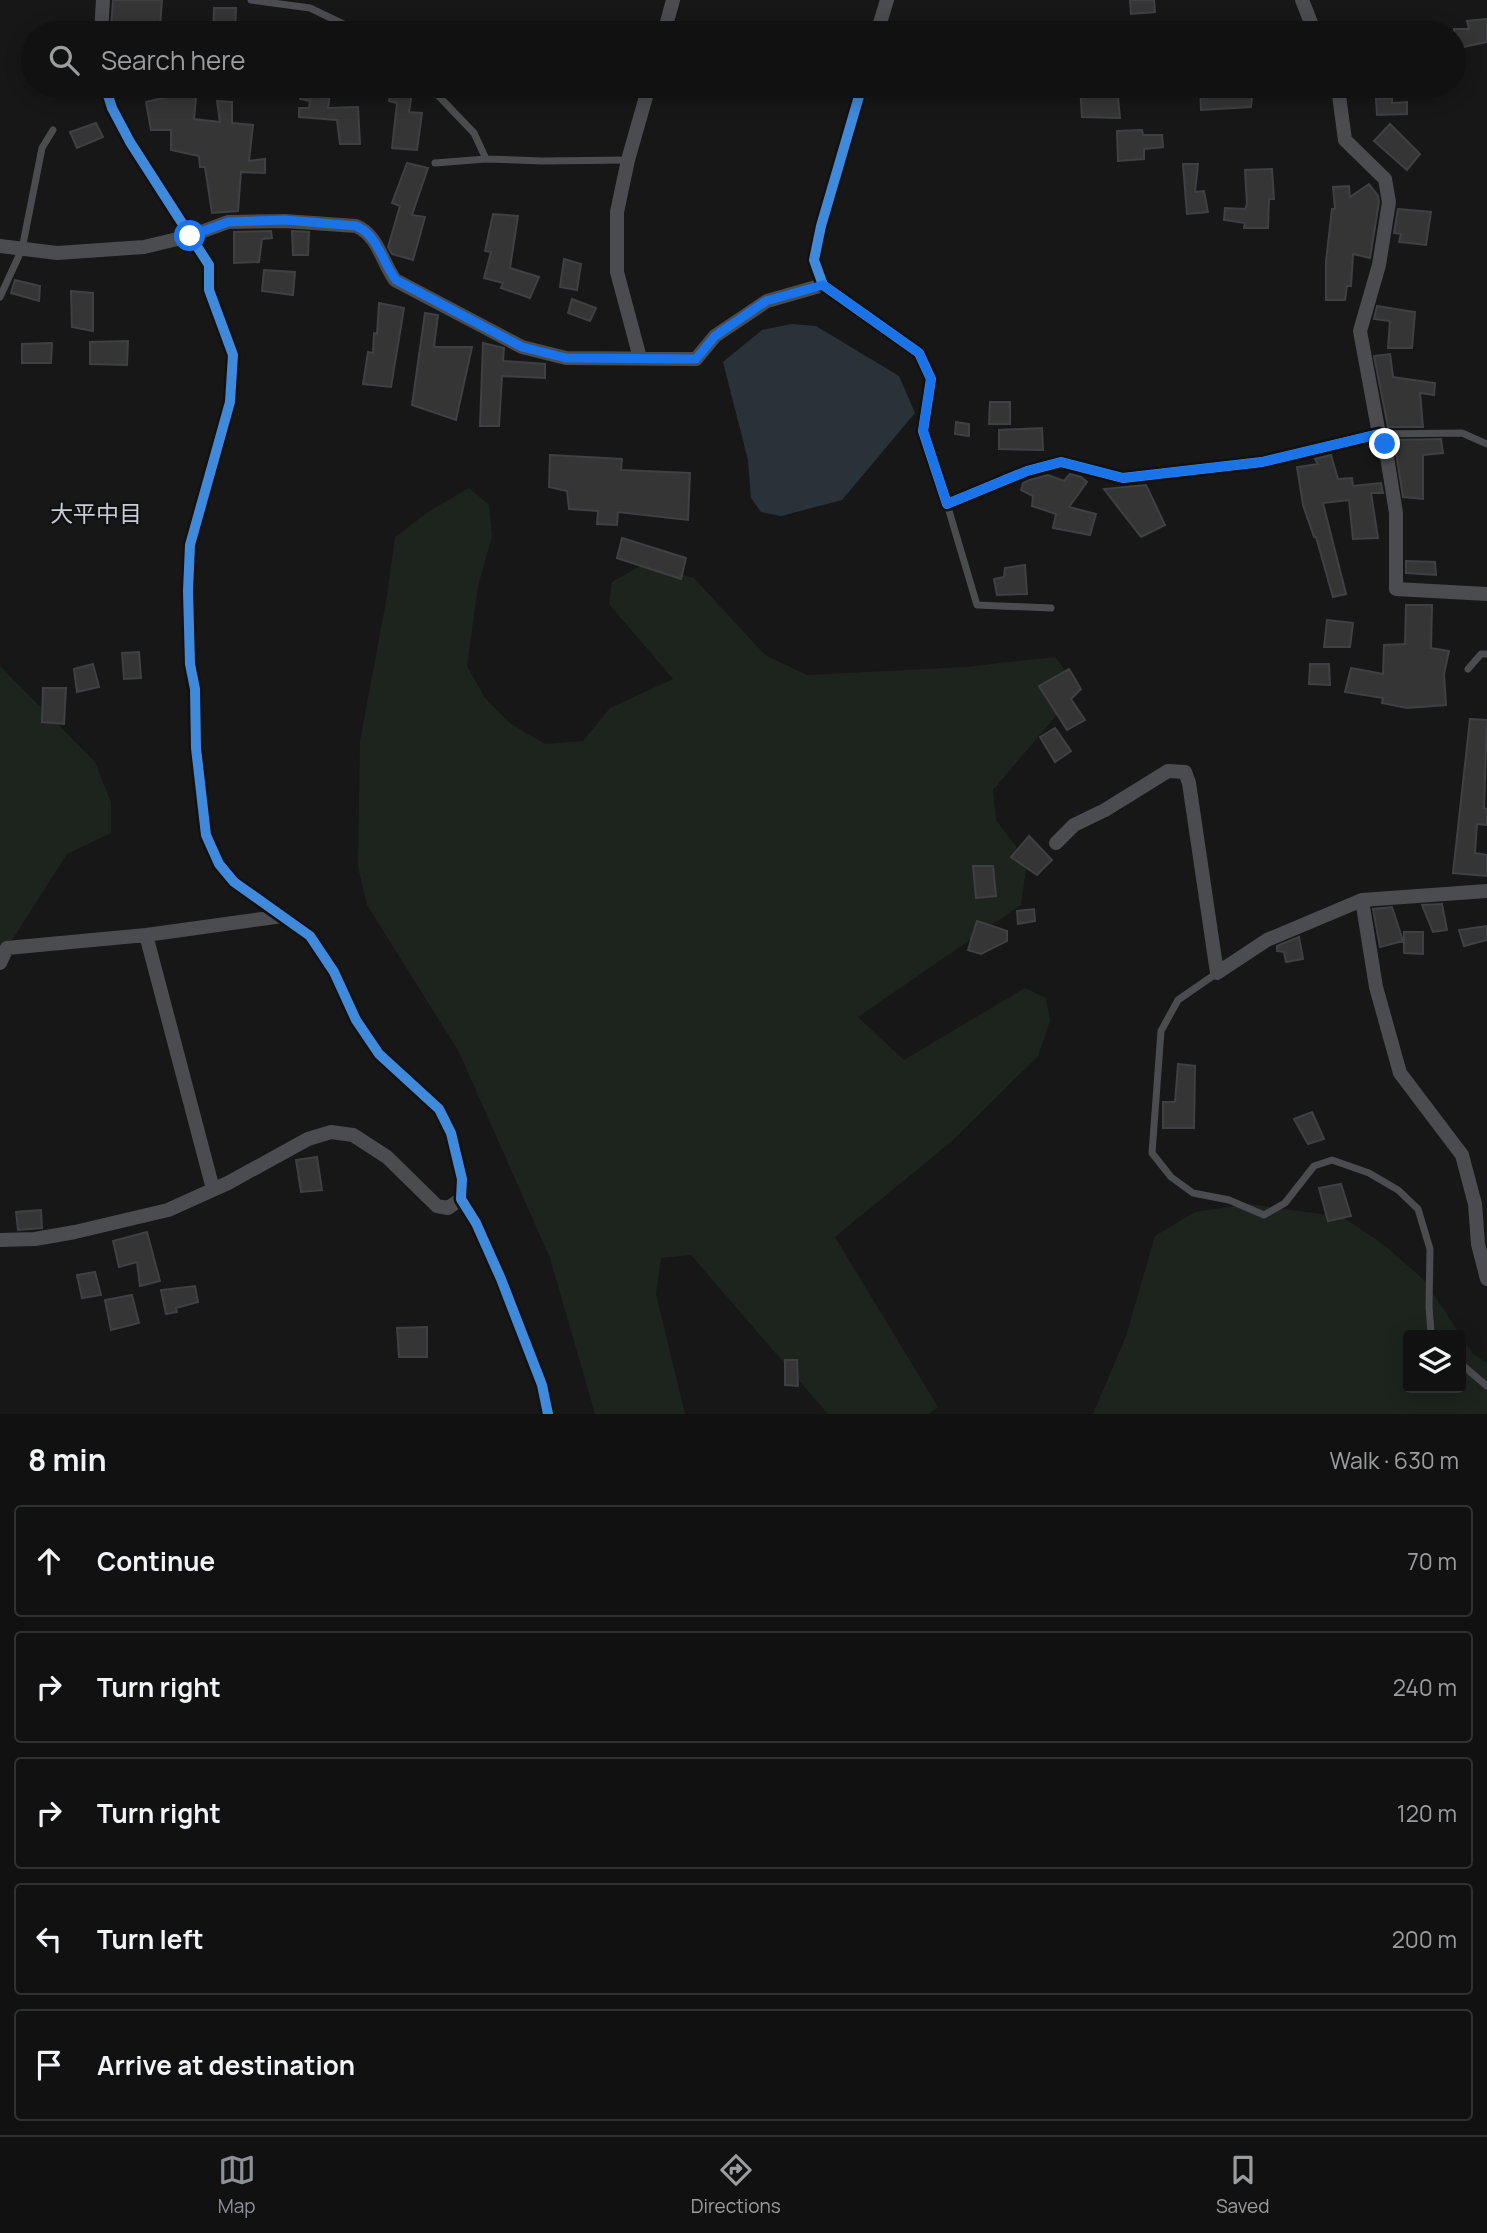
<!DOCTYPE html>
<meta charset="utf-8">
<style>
:root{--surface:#111;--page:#1e1f1f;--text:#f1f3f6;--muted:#9c9d9f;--line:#303131;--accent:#8c9099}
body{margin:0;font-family:Manrope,"Noto Sans JP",sans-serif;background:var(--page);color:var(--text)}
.controls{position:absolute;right:21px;bottom:21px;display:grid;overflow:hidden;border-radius:7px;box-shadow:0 4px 18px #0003}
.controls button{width:63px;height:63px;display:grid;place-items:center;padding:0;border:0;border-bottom:2px solid var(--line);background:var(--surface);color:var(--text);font:35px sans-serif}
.stop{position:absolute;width:21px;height:21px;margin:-16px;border:5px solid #1a73e8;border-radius:50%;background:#fff}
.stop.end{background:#1a73e8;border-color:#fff;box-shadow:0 2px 7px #0008}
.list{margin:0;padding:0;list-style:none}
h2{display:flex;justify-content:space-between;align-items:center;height:91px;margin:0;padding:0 28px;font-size:30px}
h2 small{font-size:23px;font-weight:400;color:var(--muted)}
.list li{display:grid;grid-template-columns:46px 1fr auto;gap:21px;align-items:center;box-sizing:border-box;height:112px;margin:0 14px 14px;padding:0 14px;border:2px solid var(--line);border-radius:7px}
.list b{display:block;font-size:26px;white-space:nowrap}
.list em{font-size:23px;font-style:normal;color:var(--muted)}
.icon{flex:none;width:38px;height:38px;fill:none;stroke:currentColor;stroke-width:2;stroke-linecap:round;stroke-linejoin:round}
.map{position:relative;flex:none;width:1487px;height:1414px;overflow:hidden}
.search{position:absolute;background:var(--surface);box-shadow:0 4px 18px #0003;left:21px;right:21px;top:21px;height:77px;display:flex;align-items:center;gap:18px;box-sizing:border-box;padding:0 24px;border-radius:38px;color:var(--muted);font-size:26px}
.sheet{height:721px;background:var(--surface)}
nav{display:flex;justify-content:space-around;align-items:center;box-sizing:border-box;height:98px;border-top:2px solid var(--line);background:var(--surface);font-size:19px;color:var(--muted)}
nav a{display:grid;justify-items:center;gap:4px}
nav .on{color:var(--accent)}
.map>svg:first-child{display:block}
</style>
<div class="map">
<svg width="1487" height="1414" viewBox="0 0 1487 1414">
<rect width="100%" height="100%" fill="#171717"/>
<path fill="#1d241e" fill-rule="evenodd" d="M469,488L489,505L492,536L478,586L467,666L485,698L511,724L545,744L583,741L610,708L673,679L609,604L612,582L644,564L694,578L765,655L807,675L965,667L1055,657L1074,682L1055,717L993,790L996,820L1015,845L1026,869L1021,905L858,1017L904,1060L1025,988L1046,998L1050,1021L1038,1056L952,1141L835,1237L938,1407L928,1414H828L691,1255L661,1258L656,1294L685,1414H595L550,1258L459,1052L367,905L358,867L360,741L387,596L395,537L428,512Z
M0,666L95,762L111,802V833L67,854L7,948L0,963Z
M1248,1204L1343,1217L1384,1245L1424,1280L1473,1354L1487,1363V1414H1093L1126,1336L1155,1236L1195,1212ZM1408,1335H1461V1388H1408Z"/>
<path fill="#2a3239" d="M792,324L816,326L899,376L915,413L842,500L781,516L761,512L751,498L748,460L723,362L762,330Z"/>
<path fill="#353536" stroke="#3f4043" stroke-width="2" d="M113,0H162L160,27L137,25L136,30L111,28Z
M1130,0H1154L1155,12L1131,14Z
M214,8H236L235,33H213Z
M1487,19V42L1454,49V29H1469L1467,21Z
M174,86H197L194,119L220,122L217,101L232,102V123L253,125L249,161L265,159V173L241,172L238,211L212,213L205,167H200L199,156L171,150V130H151L146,102L175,95Z
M302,86H331L328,108L358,107L360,144H340L337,120L299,117V108H309L310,101L300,99Z
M393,86H413L409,112L422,113L417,150L392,148L397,103L389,101Z
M1080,86H1117L1120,118L1082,117Z
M1200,86H1253L1251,107L1201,110Z
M1392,98V103L1407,102V114L1377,115L1376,99Z
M96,123L103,137L77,148L70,132Z
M1390,124L1420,154L1407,170L1374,141Z
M1142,130L1143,135H1162L1163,147L1144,149V159L1118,161L1117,131Z
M407,163L428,168L412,215L425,217L413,260L392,254L388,247L400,206L392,203Z
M1183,164H1198L1195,192L1204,191L1208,212L1187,214Z
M1272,169L1274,199H1269L1268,228H1244L1245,223L1224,220L1225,208L1245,209L1247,204L1245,170Z
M1369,184L1378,196L1379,202L1370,258L1353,254L1351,286H1347L1345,300H1326V261L1332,209H1335L1333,187L1349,186L1350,197Z
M1398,209L1431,212L1426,245L1399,242L1401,234L1394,233Z
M493,214L518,216L510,268L539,277L530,298L501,288L503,283L484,278L491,252L485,251Z
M271,231L272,238L262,239L259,262L234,263V232Z
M292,231L309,232L308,255H293Z
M564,259L581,264L577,290L560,287Z
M264,270L295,272L293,295L262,291Z
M15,280L40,286L39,301L11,293Z
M71,291L93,293V331L72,327Z
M572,299L596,308L590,321L568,313Z
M379,303L404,308L391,387L363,384L368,352L373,353L374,333L377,334Z
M1377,306L1415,312L1412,348H1388L1390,321L1374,319Z
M425,313L438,315L434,347H472L456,420L412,405Z
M128,341L127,365L90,364V342Z
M52,343L51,363H22V344Z
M483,343L504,348L503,361L545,364V378L502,376L499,426H480Z
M1390,354L1393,377L1435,383L1434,395L1420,393L1423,427H1388L1374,356Z
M990,402H1010V424H989Z
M956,422L969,424V436L955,434Z
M1042,428L1043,450L999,449V430Z
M1441,439L1443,453L1423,455V499L1403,497L1394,440Z
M550,455L622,459L621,470L690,473L688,520L618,512L617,525L597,524L598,511L569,509L567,491L549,487Z
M1331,455L1338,479L1352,478L1353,486L1381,483L1383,493H1371L1378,538L1353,539L1349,500L1323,503L1346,594L1333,597L1316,537H1314L1303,505L1297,467L1318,464L1315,459Z
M1070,474L1081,477L1087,482L1069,507L1096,514L1090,535L1053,528L1056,514L1032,506L1033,496L1021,490L1023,483L1030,480L1048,475L1064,481Z
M1146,485L1165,525L1141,537L1104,489Z
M622,538L686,558L681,579L617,558Z
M1406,561L1435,562L1436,575L1406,573Z
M1025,565L1027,594L997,595L994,579L1004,577L1005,568Z
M1406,605H1432L1431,648L1449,651L1444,674L1446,705L1407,708L1382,703L1383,698L1345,692L1351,668L1383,674L1384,645L1405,644Z
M1327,620L1353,623L1350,647H1324Z
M139,652L141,678L124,679L122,653Z
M93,664L99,687L77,692L74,669Z
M1310,664H1329L1330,685L1309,684Z
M1069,669L1081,689L1071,699L1085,720L1067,730L1039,686Z
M43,688H66L64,724L42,722Z
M1470,719L1487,720L1484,808L1487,809V825L1477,824L1475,853L1487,855V876L1453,873Z
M1055,728L1071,751L1055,762L1040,737Z
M1029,836L1052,860L1037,875L1011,857Z
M973,866H993L996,896L976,898Z
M1442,904L1447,930L1433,932L1422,905Z
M1392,907L1403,941L1380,947L1373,909Z
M1034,909L1035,921L1018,924L1017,911Z
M977,921L1007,931V941L981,954L968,950Z
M1487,926V940L1464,946L1459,930Z
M1404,932H1423V954L1404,953Z
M1299,937L1303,959L1286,962L1284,952L1277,951V946Z
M1178,1064L1195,1066L1194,1128H1163V1102H1175Z
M1312,1112L1324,1139L1308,1144L1294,1119Z
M317,1157L322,1190L301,1192L296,1160Z
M1341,1184L1351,1216L1328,1221L1319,1188Z
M41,1210L42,1228L18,1230L16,1212Z
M147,1232L160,1281L140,1286L137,1262L119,1267L113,1241Z
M95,1272L101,1295L82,1298L77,1275Z
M195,1286L198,1302L176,1308L177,1312L166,1314L161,1290Z
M132,1295L139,1323L111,1330L105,1300Z
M427,1327V1357H399L397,1328Z
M785,1360H797L798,1386L785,1385Z"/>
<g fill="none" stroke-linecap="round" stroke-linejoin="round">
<path stroke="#4b4c50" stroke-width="7" d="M251,0L310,8L362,33
M429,86L474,133L486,159L543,161L628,160
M435,163L486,159
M0,297L22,249L42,148L53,130
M1380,434L1462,433L1487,444
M947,504L977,605L1051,608
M1468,669L1481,654H1487
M1217,973L1178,1000L1161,1031L1152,1153L1171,1177L1193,1193L1229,1200L1264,1215L1285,1203L1314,1166L1332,1160L1369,1173L1398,1190L1418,1209L1430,1249L1429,1307L1431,1332L1434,1335
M1461,1364L1487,1386"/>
<path stroke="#4b4c50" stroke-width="14" d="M1302,0L1315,33
M101,33L103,0
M664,33L673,0
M877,33L887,0
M105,86L112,108L130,142L209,265V290L233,355L230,402L190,545L188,591L190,664L195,689L196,748L206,835L219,864L234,882L310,936L334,972L356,1020L379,1054L439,1109L451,1133L462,1179L461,1199L476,1223L501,1279L542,1385L548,1414
M862,86L821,226L814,260L823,285L919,353L931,379L923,431L947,504L1027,471L1061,462L1123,478L1262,462L1379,434
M1335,86L1339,95L1345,140L1385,179L1389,202L1379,265L1360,331L1379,434L1385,444L1396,513V589L1487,594
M0,246L57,253L144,247L190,236L228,222L285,221L356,226C378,235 382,262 395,280L522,347L566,358L696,359L715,336L767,301L823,285
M640,358L617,272V212L628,160L649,86
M1056,843L1074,825L1105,810L1168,771L1185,772L1189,783L1217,973L1267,940L1362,900
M1487,891L1362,900L1376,987L1400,1073L1462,1155L1475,1204L1478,1244L1487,1279
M146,935L213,1189
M0,963L7,948L146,935L283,916
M0,1240L35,1239L75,1232L168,1210L228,1183L308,1139L331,1132L353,1135L387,1157L437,1206L448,1208L461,1199"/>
<g stroke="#111113" stroke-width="15">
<path id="cycleway" d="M105,86L112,108L130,142L209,265V290L233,355L230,402L190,545L188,591L190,664L195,689L196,748L206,835L219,864L234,882L310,936L334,972L356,1020L379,1054L439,1109L451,1133L462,1179L461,1199L476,1223L501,1279L542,1385L548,1414
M862,86L821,226L814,260L823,285L919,353L931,379L923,431L947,504L1027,471L1061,462L1123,478L1262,462L1379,434"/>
</g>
<use href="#cycleway" stroke="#408adc" stroke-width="10"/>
</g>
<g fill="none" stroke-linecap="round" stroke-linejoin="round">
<path stroke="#1a73e8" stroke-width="9" d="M190,236L228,222L285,220L356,226C378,235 382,262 396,280L522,347L566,358L696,359L715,336L766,301L823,285L919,353L931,379L923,430L947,504L1027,471L1061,462L1123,478L1262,462L1379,434L1385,444"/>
</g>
<g text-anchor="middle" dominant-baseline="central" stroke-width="5" stroke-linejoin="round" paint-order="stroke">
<g font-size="23" fill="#c9ccd4" stroke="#111113">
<text x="96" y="513">大平中目</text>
</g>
</g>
</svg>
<div class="controls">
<button><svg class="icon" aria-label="layers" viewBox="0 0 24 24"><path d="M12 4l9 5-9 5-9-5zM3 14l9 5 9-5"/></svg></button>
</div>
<div class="stop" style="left:190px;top:236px"></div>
<div class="stop end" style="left:1385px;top:444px"></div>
<div class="search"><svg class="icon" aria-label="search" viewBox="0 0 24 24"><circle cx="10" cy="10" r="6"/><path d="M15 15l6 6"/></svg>Search here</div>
</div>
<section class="sheet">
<h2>8 min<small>Walk · 630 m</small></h2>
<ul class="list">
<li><svg class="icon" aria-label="ahead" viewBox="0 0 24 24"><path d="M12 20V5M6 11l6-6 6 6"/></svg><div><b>Continue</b></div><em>70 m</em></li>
<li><svg class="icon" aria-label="right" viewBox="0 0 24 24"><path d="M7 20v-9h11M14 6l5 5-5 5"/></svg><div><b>Turn right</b></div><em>240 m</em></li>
<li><svg class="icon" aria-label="right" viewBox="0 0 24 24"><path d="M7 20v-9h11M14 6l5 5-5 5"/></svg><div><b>Turn right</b></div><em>120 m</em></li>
<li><svg class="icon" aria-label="left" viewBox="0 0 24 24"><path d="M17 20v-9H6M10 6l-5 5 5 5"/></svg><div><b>Turn left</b></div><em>200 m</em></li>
<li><svg class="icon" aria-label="arrive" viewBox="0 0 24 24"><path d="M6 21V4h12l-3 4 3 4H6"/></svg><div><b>Arrive at destination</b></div></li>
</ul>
</section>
<nav>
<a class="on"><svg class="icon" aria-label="map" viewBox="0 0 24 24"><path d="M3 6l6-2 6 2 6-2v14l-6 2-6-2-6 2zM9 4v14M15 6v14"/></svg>Map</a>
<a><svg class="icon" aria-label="directions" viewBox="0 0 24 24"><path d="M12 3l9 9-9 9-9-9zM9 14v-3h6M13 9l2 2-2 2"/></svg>Directions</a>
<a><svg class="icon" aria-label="saved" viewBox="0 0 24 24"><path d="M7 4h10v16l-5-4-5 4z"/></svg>Saved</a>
</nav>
